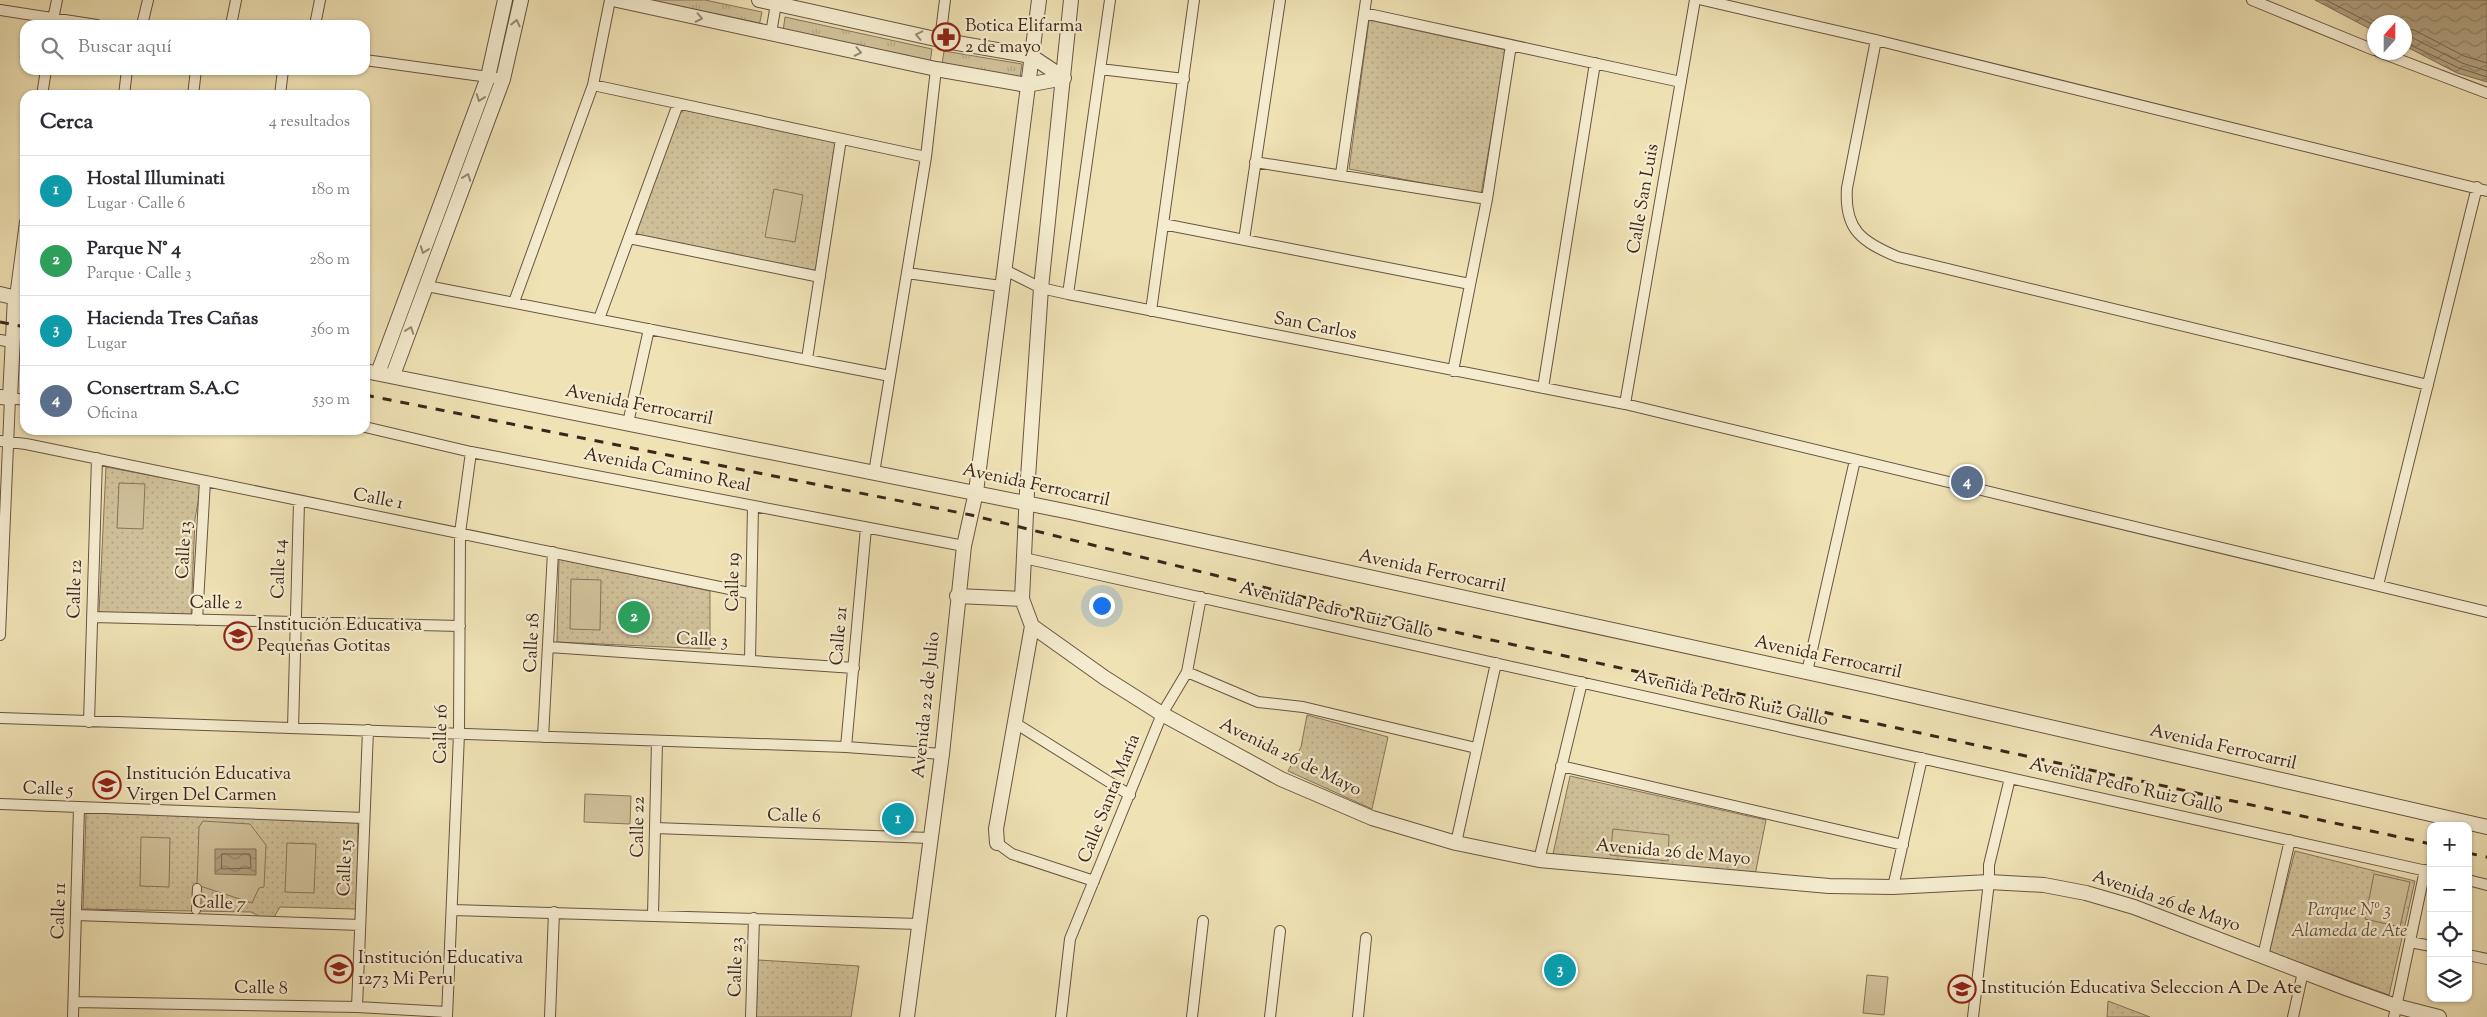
<!DOCTYPE html>
<html lang="es">
<meta charset="utf-8">
<style>
:root{--surface:#fff;--page:#f2f2f3;--text:#2b2b33;--muted:#7c7c81;--line:#e1e1e2;--accent:#8f2418}
body{margin:0;font-family:"Sorts Mill Goudy",serif;background:var(--page);color:var(--text)}
.controls{position:absolute;right:15px;bottom:15px;display:grid;overflow:hidden;border-radius:10px;box-shadow:0 1px 4px #0004}
.controls button{width:45px;height:45px;display:grid;place-items:center;padding:0;border:0;border-bottom:1px solid var(--line);background:var(--surface);color:var(--text);font:25px sans-serif}
.compass{position:absolute;left:2367px;top:15px;width:45px;height:45px;border-radius:50%;background:var(--surface);box-shadow:0 1px 4px #0004;rotate:21deg}
.you{position:absolute;left:1101px;top:605px;width:18px;height:18px;margin:-12px;border:4px solid #fff;border-radius:50%;background:#1a73e8;box-shadow:0 0 0 8px #1a73e833}
.badge{display:grid;place-items:center;width:32px;height:32px;border-radius:50%;background:var(--accent);color:#fff;font-size:16px;font-weight:700}
.pin{position:absolute;translate:-50% -50%;border:2px solid #fff;box-shadow:0 1px 5px #0006}
.list{margin:0;padding:0;list-style:none}
h2{display:flex;justify-content:space-between;align-items:center;height:65px;margin:0;padding:0 20px;font-size:21px}
h2 small{font-size:16px;font-weight:400;color:var(--muted)}
.list li{display:grid;grid-template-columns:32px 1fr auto;gap:15px;align-items:center;box-sizing:border-box;height:70px;padding:0 20px;border-top:1px solid var(--line)}
.list b{display:block;font-size:19px;white-space:nowrap}
.list p{margin:0;font-size:16px;white-space:nowrap;color:var(--muted)}
.list em{font-size:16px;font-style:normal;color:var(--muted)}
.icon{flex:none;width:28px;height:28px;fill:none;stroke:currentColor;stroke-width:2;stroke-linecap:round;stroke-linejoin:round}
.map{position:relative;flex:none;width:2487px;height:1017px;overflow:hidden}
.search{position:absolute;background:var(--surface);box-shadow:0 1px 4px #0004;left:20px;top:20px;width:350px;height:55px;display:flex;align-items:center;gap:12px;box-sizing:border-box;padding:0 18px;border-radius:15px;color:var(--muted);font-size:19px}
.panel{position:absolute;background:var(--surface);box-shadow:0 1px 4px #0004;left:20px;top:90px;width:350px;height:345px;border-radius:15px}
.map>svg:first-child{display:block}
</style>
<div class="map">
<svg width="2487" height="1017" viewBox="0 0 2487 1017">
<defs>
<pattern id="grass-tufts" width="24" height="20" patternUnits="userSpaceOnUse" patternTransform="scale(1.25)"><rect width="24" height="20" fill="#d1c29b"/><path d="M3 7l-1-3M5 7V3M7 7l1-3M15 17l-1-3M17 17v-4M19 17l1-3" fill="none" stroke="#b4a785"/></pattern>
<pattern id="park-dots" width="8" height="8" patternUnits="userSpaceOnUse" patternTransform="scale(1.25)"><rect width="8" height="8" fill="#d1c29b"/><path d="M2 2h.1M6 6h.1" fill="none" stroke="#b4a785" stroke-width="1.8" stroke-linecap="round"/></pattern>
<pattern id="water-waves" width="16" height="10" patternUnits="userSpaceOnUse" patternTransform="scale(1.25)"><rect width="16" height="10" fill="#b2a281"/><path d="M0 5q4-4 8 0t8 0" fill="none" stroke="#928469"/></pattern>
</defs>
<rect width="100%" height="100%" fill="#efe2b5"/>
<filter id="stains"><feTurbulence type="fractalNoise" baseFrequency=".004" numOctaves="4"/><feColorMatrix values="0 0 0 0 .2 0 0 0 0 .09 0 0 0 0 .02 0 0 0 .5 -.17"/></filter>
<radialGradient id="worn" r=".72"><stop offset=".6" stop-color="#630" stop-opacity="0"/><stop offset="1" stop-color="#630" stop-opacity=".3"/></radialGradient>
<path fill="url(#grass-tufts)" stroke="#87745b" d="M636,0H705L762,12L759,26Z
M785,17L932,49L930,63L783,31Z
M944,51L1022,64L1020,77L942,64Z"/>
<path fill="url(#park-dots)" stroke="#87745b" d="M1369,20L1506,50L1481,194L1349,169Z
M684,110L832,139L835,145L817,269L811,271L639,235L636,231L679,114Z
M106,467L201,485L195,519L191,617L99,613Z
M559,559L710,591V649L557,642Z
M1307,715L1388,737L1372,809L1288,771L1301,747Z
M1570,776L1766,820L1755,875L1553,854Z
M86,813L358,821L357,909L280,907L274,917H261L251,912L83,909Z
M2295,851L2415,881L2389,995L2269,952Z
M758,960L859,966L851,1017H756Z
M2108,1001L2150,1017H2107Z"/>
<path fill="#d1c29b" stroke="#87745b" d="M774,189L803,195L795,242L765,237Z
M119,483L145,484L143,529L117,528Z
M571,579L601,580L600,630L570,629Z
M585,794L631,796L630,824L584,822Z
M203,821L250,824L266,845L264,887L259,888L252,903L197,885L199,827Z
M1613,829L1669,835L1668,861L1610,855Z
M141,837L170,838L169,887L140,886Z
M287,843L316,844L314,893L285,892Z
M2374,874L2410,882L2400,927L2365,919Z
M1867,975L1888,977L1884,1015L1863,1013Z"/>
<path fill="url(#water-waves)" stroke="#837058" d="M2315,0H2487V82L2457,73L2405,46L2404,22H2374V31Z
M215,849H256V875L215,874Z"/>
<g fill="none" stroke-linecap="round" stroke-linejoin="round">
<path stroke="#78644e" stroke-width="1" d="M2326,0L2374,25
M2404,28L2414,30L2464,56L2487,63
M2404,36L2411,37L2462,63L2487,71
M2404,42L2459,68L2487,77
M222,854H250L251,868L222,869Z"/>
<g stroke="#6a5442" stroke-width="10">
<path id="pedestrian" d="M196,910L197,888"/>
</g>
<g stroke="#6a5442" stroke-width="12">
<path id="minor" d="M1703,0L1876,40L2487,191
M2252,0L2374,50
M0,10L97,25
M1364,13L1681,82
M52,24L57,0
M142,25L148,0
M231,25L236,0
M315,25L320,0
M771,33L776,4
M940,40L945,0
M1876,40L1847,188C1844,230 1862,242 1898,257L2428,385
M2379,52L2487,93
M365,60L503,79
M1100,69L1184,79
M593,85L926,157
M42,95L46,70
M124,95L127,70
M193,95L196,70
M280,95L283,70
M1255,162L1487,199
M1341,174L1366,0
M1163,224L1470,284
M629,238L820,277
M1244,240L1280,0
M1003,269L1041,288L1068,294L1625,404L2487,612
M907,273L1001,286
M427,286L890,376
M1068,294L1110,0
M15,297L25,222
M514,302L593,85L610,0
M1151,311L1194,0
M599,319L678,104
M0,340L11,342
M807,359L841,139
M1453,371L1487,199L1511,45
M1543,388L1595,63
M1625,404L1695,0
M628,423L649,329
M365,427L471,452L964,546
M0,441L26,444L749,593
M874,473L926,157L936,69
M1024,558L2431,872
M2378,585L2477,187
M92,617L460,626
M197,620L205,481
M0,635L10,398L25,400
M549,647L854,668
M750,660L753,506
M1187,672L1258,702L1303,707L1476,748
M1807,672L1855,460
M0,718L846,747L942,754
M89,722L97,458
M1015,723L1130,795
M293,728L299,502
M543,737L553,552
M846,747L866,528
M1561,766L1903,845
M0,804L364,818
M655,828L930,838
M997,843L1012,854L1094,881
M1456,843L1496,663
M1539,860L1582,682
M2468,880L2487,885
M1893,887L1922,758
M453,910L919,924
M76,915L360,925
M653,915L657,741
M2410,942L2431,946
M2468,955L2487,959
M2263,956L2290,840
M74,1002L357,1007L447,1012
M357,1007L368,730
M73,1017L79,807
M447,1017L459,734L460,533L471,452
M550,1017L554,912
M751,1017L754,918
M1061,1017L1070,939L1162,714L1187,672L1201,597
M1192,1017L1203,921
M1270,1017L1280,931
M1358,1017L1366,938
M1973,1017L1989,882V865L2010,778
M2293,1017L2303,972
M2394,1017L2425,870"/>
</g>
<g stroke="#6a5442" stroke-width="16">
<path id="tertiary" d="M617,0L936,69L1027,85L1064,78
M759,0L940,40L1031,56L1064,78
M1071,0L1041,288L1027,492L1022,599L1032,626L1105,678L1162,714L1281,779L1372,818L1456,843L1539,860L1829,886L1893,887L1989,882L2044,885L2086,893L2134,907L2348,989L2396,1006L2439,1017
M0,294L25,300
M365,371L1070,512L1875,687L2487,827
M378,373L488,77L505,0
M393,375L503,79L521,0
M0,397L10,398L15,297
M957,596L1022,599
M997,843L996,829L1032,626
M907,1017L942,754L964,546L976,492L1039,0"/>
</g>
<use href="#pedestrian" stroke="#f5eccf" stroke-width="8"/>
<use href="#minor" stroke="#f5eccf" stroke-width="10"/>
<use href="#tertiary" stroke="#f5eccf" stroke-width="14"/>
<path stroke="#3d251b" stroke-width="3" stroke-dasharray="9 9" stroke-linecap="butt" d="M0,322L25,327
M365,395L971,515L1372,614L2431,844
M2468,853L2487,857"/>
</g>
<defs><path id="oneway-chevron" d="M-2-3.5L2.5 0L-2 3.5" fill="none" stroke-width="1.6" stroke-linecap="round" stroke-linejoin="round" transform="scale(1.25)"/></defs>
<g stroke="#998875">
<use href="#oneway-chevron" transform="translate(699 18) rotate(12)"/>
<use href="#oneway-chevron" transform="translate(516 23) rotate(-77)"/>
<use href="#oneway-chevron" transform="translate(919 35) rotate(-167)"/>
<use href="#oneway-chevron" transform="translate(858 52) rotate(12)"/>
<use href="#oneway-chevron" transform="translate(480 98) rotate(110)"/>
<use href="#oneway-chevron" transform="translate(467 177) rotate(-70)"/>
<use href="#oneway-chevron" transform="translate(424 250) rotate(110)"/>
<use href="#oneway-chevron" transform="translate(410 330) rotate(-70)"/>
</g>
<defs>
<g id="pharmacy-ring" transform="scale(1.4375)"><circle r="9.5" fill="#f5eccf" stroke="#8f2418" stroke-width="1.5"/><path d="M-2-6h4v4h4v4h-4v4h-4v-4h-4v-4h4Z" fill="#8f2418"/></g>
<g id="school-ring" transform="scale(1.4375)"><circle r="9.5" fill="#f5eccf" stroke="#8f2418" stroke-width="1.5"/><path d="M0-5L7-2L0 1L-7-2ZM-4 1L0 2.5L4 1V4Q0 6-4 4Z" fill="#8f2418"/></g>
</defs>
<g fill-rule="evenodd">
<use href="#pharmacy-ring" x="946" y="37"/>
<use href="#school-ring" x="238" y="636"/>
<use href="#school-ring" x="107" y="785"/>
<use href="#school-ring" x="339" y="969"/>
<use href="#school-ring" x="1962" y="989"/>
</g>
<g text-anchor="middle" dominant-baseline="central" stroke-width="4.5" stroke-linejoin="round" paint-order="stroke">
<g font-size="18" fill="#3d251b" stroke="#f5eccf" text-anchor="start">
<text x="965" y="27">Botica Elifarma<tspan x="965" dy="21">2 de mayo</tspan></text>
<text x="257" y="626">Institución Educativa<tspan x="257" dy="21">Pequeñas Gotitas</tspan></text>
<text x="126" y="775">Institución Educativa<tspan x="126" dy="21">Virgen Del Carmen</tspan></text>
<text x="358" y="959">Institución Educativa<tspan x="358" dy="21">1273 Mi Peru</tspan></text>
<text x="1981" y="989">Institución Educativa Seleccion A De Ate</text>
</g>
<g font-size="18" fill="#3d251b" stroke="#f5eccf">
<text transform="translate(1644 199) rotate(-80)">Calle San Luis</text>
<text transform="translate(1315 327) rotate(11)">San Carlos</text>
<text transform="translate(639 406) rotate(11)">Avenida Ferrocarril</text>
<text transform="translate(667 471) rotate(11)">Avenida Camino Real</text>
<text transform="translate(1036 486) rotate(12)">Avenida Ferrocarril</text>
<text transform="translate(378 500) rotate(11)">Calle 1</text>
<text transform="translate(185 550) rotate(-87)">Calle 13</text>
<text transform="translate(280 569) rotate(-88)">Calle 14</text>
<text transform="translate(1432 572) rotate(12)">Avenida Ferrocarril</text>
<text transform="translate(734 582) rotate(-89)">Calle 19</text>
<text transform="translate(76 589) rotate(-88)">Calle 12</text>
<text transform="translate(216 604) rotate(1)">Calle 2</text>
<text transform="translate(1336 611) rotate(13)">Avenida Pedro Ruiz Gallo</text>
<text transform="translate(840 636) rotate(-85)">Calle 21</text>
<text transform="translate(702 641) rotate(3)">Calle 3</text>
<text transform="translate(533 643) rotate(-87)">Calle 18</text>
<text transform="translate(1828 658) rotate(12)">Avenida Ferrocarril</text>
<text transform="translate(1731 699) rotate(13)">Avenida Pedro Ruiz Gallo</text>
<text transform="translate(927 705) rotate(-84)">Avenida 22 de Julio</text>
<text transform="translate(442 734) rotate(-89)">Calle 16</text>
<text transform="translate(2223 748) rotate(13)">Avenida Ferrocarril</text>
<text transform="translate(1290 758) rotate(26)">Avenida 26 de Mayo</text>
<text transform="translate(2126 787) rotate(13)">Avenida Pedro Ruiz Gallo</text>
<text transform="translate(48 790) rotate(2)">Calle 5</text>
<text transform="translate(1110 799) rotate(-68)">Calle Santa María</text>
<text transform="translate(794 817) rotate(2)">Calle 6</text>
<text transform="translate(639 827) rotate(-89)">Calle 22</text>
<text transform="translate(1673 853) rotate(5)">Avenida 26 de Mayo</text>
<text transform="translate(346 868) rotate(-88)">Calle 15</text>
<text transform="translate(2166 902) rotate(19)">Avenida 26 de Mayo</text>
<text transform="translate(219 904) rotate(2)">Calle 7</text>
<text transform="translate(60 911) rotate(-88)">Calle 11</text>
<text transform="translate(737 967) rotate(-88)">Calle 23</text>
<text transform="translate(261 989) rotate(1)">Calle 8</text>
</g>
<g font-size="18" font-style="italic" fill="#624c3b" stroke="#f5eccf">
<text x="2349" y="911">Parque Nº 3<tspan x="2349" dy="21">Alameda de Ate</tspan></text>
</g>
</g>
<rect width="100%" height="100%" filter="url(#stains)"/>
<rect width="100%" height="100%" fill="url(#worn)"/>
</svg>
<div class="controls">
<button>+</button>
<button>−</button>
<button><svg class="icon" aria-label="locate" viewBox="0 0 24 24"><circle cx="12" cy="12" r="6"/><path d="M12 2v4M12 18v4M2 12h4M18 12h4"/></svg></button>
<button><svg class="icon" aria-label="layers" viewBox="0 0 24 24"><path d="M12 4l9 5-9 5-9-5zM3 14l9 5 9-5"/></svg></button>
</div>
<svg class="compass" viewBox="-18 -18 36 36"><path d="M0-13l5 13h-10z" fill="#e53935"/><path d="M0 13l5-13h-10z" fill="#7c7c81"/></svg>
<div class="you"></div>
<div class="pin badge" style="left:898px;top:819px;background:#0f9aa8">1</div>
<div class="pin badge" style="left:634px;top:617px;background:#2e9e5b">2</div>
<div class="pin badge" style="left:1560px;top:970px;background:#0f9aa8">3</div>
<div class="pin badge" style="left:1967px;top:482px;background:#5c6f8a">4</div>
<div class="search"><svg class="icon" aria-label="search" viewBox="0 0 24 24"><circle cx="10" cy="10" r="6"/><path d="M15 15l6 6"/></svg>Buscar aquí</div>
<section class="panel">
<h2>Cerca<small>4 resultados</small></h2>
<ul class="list">
<li><span class="badge" style="background:#0f9aa8">1</span><div><b>Hostal Illuminati</b><p>Lugar · Calle 6</p></div><em>180 m</em></li>
<li><span class="badge" style="background:#2e9e5b">2</span><div><b>Parque N° 4</b><p>Parque · Calle 3</p></div><em>280 m</em></li>
<li><span class="badge" style="background:#0f9aa8">3</span><div><b>Hacienda Tres Cañas</b><p>Lugar</p></div><em>360 m</em></li>
<li><span class="badge" style="background:#5c6f8a">4</span><div><b>Consertram S.A.C</b><p>Oficina</p></div><em>530 m</em></li>
</ul>
</section>
</div>
